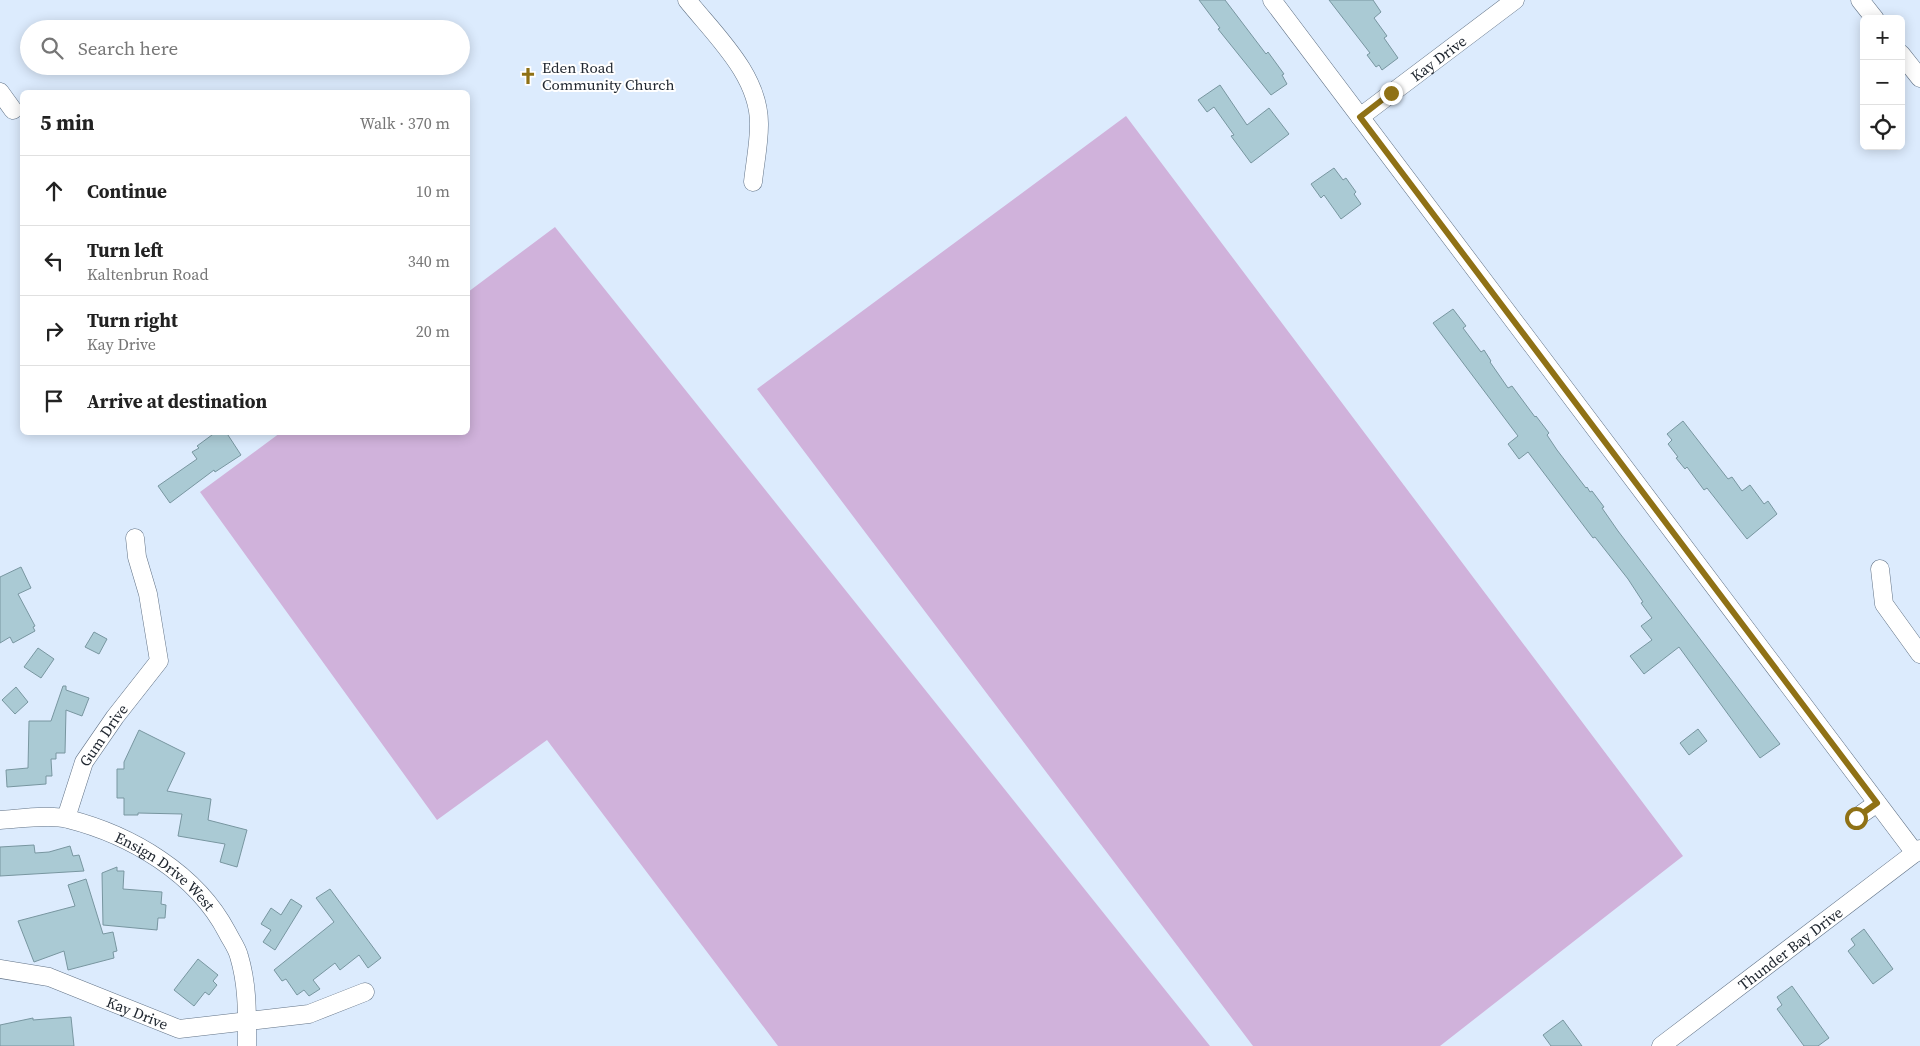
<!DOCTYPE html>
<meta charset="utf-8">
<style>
:root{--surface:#fff;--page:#f6f6f6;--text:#222;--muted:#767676;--line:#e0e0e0}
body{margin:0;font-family:"Source Serif 4",serif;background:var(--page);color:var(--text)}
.controls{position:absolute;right:15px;top:15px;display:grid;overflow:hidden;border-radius:8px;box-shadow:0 2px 12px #0003}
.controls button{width:45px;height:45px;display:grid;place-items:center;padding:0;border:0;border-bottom:1px solid var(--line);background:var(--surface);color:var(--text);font:25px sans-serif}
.stop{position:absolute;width:15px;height:15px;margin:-11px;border:4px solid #8f7115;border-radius:50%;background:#fff}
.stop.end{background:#8f7115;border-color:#fff;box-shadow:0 1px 5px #0008}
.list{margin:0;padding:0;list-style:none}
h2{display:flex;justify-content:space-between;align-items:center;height:65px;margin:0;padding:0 20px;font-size:21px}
h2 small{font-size:16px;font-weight:400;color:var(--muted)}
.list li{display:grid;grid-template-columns:32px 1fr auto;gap:15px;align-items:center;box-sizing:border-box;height:70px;padding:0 20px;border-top:1px solid var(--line)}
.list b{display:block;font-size:19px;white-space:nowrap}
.list p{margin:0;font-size:16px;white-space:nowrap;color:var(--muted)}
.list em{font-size:16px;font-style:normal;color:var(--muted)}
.icon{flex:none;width:28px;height:28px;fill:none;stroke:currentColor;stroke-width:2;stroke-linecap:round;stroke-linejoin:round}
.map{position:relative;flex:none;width:1920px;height:1046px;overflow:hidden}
.search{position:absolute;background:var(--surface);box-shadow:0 2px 12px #0003;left:20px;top:20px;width:450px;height:55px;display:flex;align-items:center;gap:12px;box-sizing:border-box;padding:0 18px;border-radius:28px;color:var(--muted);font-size:19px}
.panel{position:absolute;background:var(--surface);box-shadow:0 2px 12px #0003;left:20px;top:90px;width:450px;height:345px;border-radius:8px}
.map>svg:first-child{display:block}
</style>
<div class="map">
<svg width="1920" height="1046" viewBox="0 0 1920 1046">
<rect width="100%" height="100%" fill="#dcebfd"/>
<path fill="#d0b2db" d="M1126,116L1683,856L1440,1046H1253L757,389Z
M555,227L1210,1046H778L547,740L437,820L200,492L280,433L468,432V292Z"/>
<path fill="#aacad4" stroke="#7896a0" d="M1199,0H1225L1266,54L1268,52L1284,74L1282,75L1287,84L1271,95L1218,29L1220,28Z
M1329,0H1373L1381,12L1374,18L1387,36L1384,38L1398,58L1382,70L1379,65L1376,67L1367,55L1370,53Z
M1220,85L1247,125L1269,108L1289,134L1251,163L1231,136L1234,135L1214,107L1207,112L1198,100Z
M1334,168L1343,180L1346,178L1356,192L1354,194L1361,204L1341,219L1324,195L1321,198L1311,184Z
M1453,309L1466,326L1463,328L1481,352L1484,350L1491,361L1490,362L1508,388L1512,386L1535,417L1536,416L1549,433L1547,435L1557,450L1586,488L1587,487L1590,492L1592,491L1604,507L1602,508L1618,531L1780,744L1760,758L1679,647L1644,674L1630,656L1652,640L1641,626L1652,618L1641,603L1643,602L1628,579L1595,537L1593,538L1528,452L1519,459L1508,444L1518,436L1433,323Z
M1683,421L1728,479L1732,477L1742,491L1750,485L1764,504L1768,501L1777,514L1747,539L1707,488L1704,490L1687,467L1685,469L1676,458L1678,457L1668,444L1672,440L1667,434Z
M216,432H226L241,455L215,472L214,470L170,503L158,486L197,459L192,452L199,448L197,446Z
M21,567L31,588L18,594L35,626L33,627L35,631L13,643L10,637L0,643V577Z
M94,632L107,639L99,654L85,647Z
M38,648L54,659L41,678L24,667Z
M63,686H66V690L89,698L82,716L66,710L65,753H56V759H51L52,776H46V784L7,787L6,770L28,768L29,721H51Z
M16,687L28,702L15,714L2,700Z
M1698,729L1707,741L1689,755L1680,743Z
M139,730L185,753L167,791L211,799L208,820L247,830L237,867L220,862L225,844L178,836L182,814L138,813V815H124V798H117V769H124V762Z
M34,845L35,853L49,852L70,846L73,856L79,855L84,871L0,876V847Z
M117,867V871H124L123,889L162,892L161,904L166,905L165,918H158L157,930L103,925L102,873Z
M86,879L103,934L113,932L117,951L113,952L114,958L68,970L64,951L34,962L18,921L75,906L68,885Z
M330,889L381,958L368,968L359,955L340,970L335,963L313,980L320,989L309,996L304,990L297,995L286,979L282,981L274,970L334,922L316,898Z
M291,899L302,906L275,950L263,942L271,930L261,924L271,908L281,915Z
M1864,929L1893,969L1873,984L1848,951L1855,945L1851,939Z
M198,959L218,975L213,981L217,985L209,995L205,992L194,1006L174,990Z
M1792,986L1829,1038L1818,1046H1804L1777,1009L1782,1005L1777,997Z
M71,1017L74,1046H0V1025L33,1018V1020Z
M1563,1020L1582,1046H1551L1543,1035Z"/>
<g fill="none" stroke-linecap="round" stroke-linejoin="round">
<g stroke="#617286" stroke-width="19">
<g id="minor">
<path d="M687,0C715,35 760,76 759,125C759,144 755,163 753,182"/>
<path d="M1272,0L1915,853"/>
<path d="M1860,0L1875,19"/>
<path d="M1901,54L1920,78"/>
<path d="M0,92L13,110"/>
<path id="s1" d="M1360,117L1515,0"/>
<path d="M1880,569L1884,604L1920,654"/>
<path id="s2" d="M66,818L84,762L115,717L159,661L148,594L137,557L135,538"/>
<path d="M1856,818L1877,803"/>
<path id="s3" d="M0,820C18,819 51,814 68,819C131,835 196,873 227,932C231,940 237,948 239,956C248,986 247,1015 247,1046"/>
<path id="s4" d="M0,969L49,977L179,1029L309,1014L365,992"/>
<path id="s5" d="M1661,1046L1920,849"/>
</g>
</g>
<use href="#minor" stroke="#fff" stroke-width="18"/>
</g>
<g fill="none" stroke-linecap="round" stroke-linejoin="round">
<path stroke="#8f7115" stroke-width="6" d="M1391,93L1360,117L1877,803L1856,818"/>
</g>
<defs>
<g id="church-bare" transform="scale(1.35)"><path d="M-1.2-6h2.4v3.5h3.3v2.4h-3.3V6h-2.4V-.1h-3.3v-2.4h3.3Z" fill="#8f7115" stroke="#fff" stroke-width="2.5" paint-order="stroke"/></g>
</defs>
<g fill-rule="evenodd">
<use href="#church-bare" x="528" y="76"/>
</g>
<g text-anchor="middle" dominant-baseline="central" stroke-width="4" stroke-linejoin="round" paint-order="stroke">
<g font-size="15" fill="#212831" stroke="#fff">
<text stroke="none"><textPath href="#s1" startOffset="98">Kay Drive</textPath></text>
<text stroke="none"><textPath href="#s2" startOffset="92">Gum Drive</textPath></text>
<text stroke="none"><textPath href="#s3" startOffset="180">Ensign Drive West</textPath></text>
<text stroke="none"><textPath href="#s5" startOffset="162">Thunder Bay Drive</textPath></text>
<text stroke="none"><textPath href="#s4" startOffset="145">Kay Drive</textPath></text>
</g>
<g font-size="15" fill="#212831" stroke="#fff" text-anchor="start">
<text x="542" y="67">Eden Road<tspan x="542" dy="17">Community Church</tspan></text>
</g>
</g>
</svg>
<div class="controls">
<button>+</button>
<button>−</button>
<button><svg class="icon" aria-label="locate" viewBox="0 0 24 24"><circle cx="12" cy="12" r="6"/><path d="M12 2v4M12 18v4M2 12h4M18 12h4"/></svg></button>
</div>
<div class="stop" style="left:1856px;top:818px"></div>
<div class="stop end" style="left:1391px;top:93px"></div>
<div class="search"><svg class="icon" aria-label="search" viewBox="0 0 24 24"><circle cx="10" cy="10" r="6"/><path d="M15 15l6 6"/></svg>Search here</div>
<section class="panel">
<h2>5 min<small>Walk · 370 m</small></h2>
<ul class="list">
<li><svg class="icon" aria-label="ahead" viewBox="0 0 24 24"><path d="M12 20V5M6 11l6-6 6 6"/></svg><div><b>Continue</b></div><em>10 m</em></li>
<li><svg class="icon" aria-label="left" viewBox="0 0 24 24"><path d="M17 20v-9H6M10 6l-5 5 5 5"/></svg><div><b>Turn left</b><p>Kaltenbrun Road</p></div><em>340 m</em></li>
<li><svg class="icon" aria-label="right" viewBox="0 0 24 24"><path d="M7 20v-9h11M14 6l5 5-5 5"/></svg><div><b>Turn right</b><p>Kay Drive</p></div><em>20 m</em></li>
<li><svg class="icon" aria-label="arrive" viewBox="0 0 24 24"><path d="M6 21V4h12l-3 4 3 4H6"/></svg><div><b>Arrive at destination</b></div></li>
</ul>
</section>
</div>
